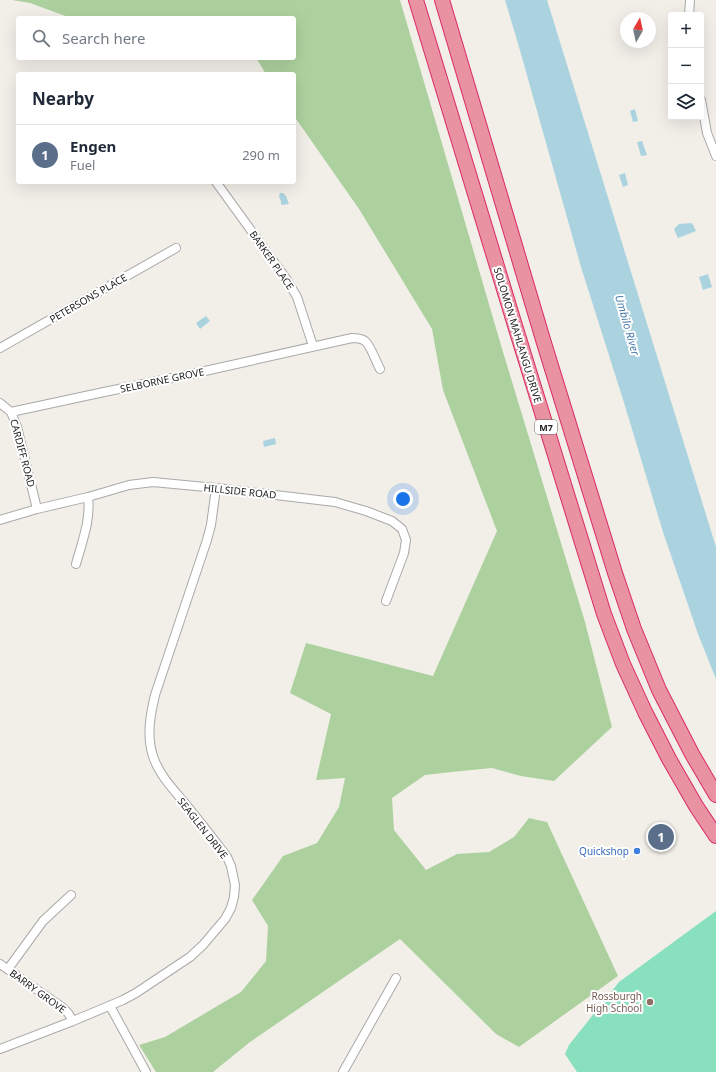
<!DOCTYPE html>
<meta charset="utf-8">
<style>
:root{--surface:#fff;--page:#f2f2f3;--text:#1f2937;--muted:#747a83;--line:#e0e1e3;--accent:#d40000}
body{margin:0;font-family:"Noto Sans",sans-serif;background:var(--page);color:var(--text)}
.controls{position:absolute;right:12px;top:12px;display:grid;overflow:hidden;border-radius:4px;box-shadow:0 4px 16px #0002}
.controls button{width:36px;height:36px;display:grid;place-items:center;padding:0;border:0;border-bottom:1px solid var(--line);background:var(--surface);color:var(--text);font:20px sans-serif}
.compass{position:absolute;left:620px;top:12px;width:36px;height:36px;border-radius:50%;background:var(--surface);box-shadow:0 4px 16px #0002;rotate:9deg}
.you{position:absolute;left:403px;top:499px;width:14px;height:14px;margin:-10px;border:3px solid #fff;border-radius:50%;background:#1a73e8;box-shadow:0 0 0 6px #1a73e833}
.badge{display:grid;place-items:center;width:26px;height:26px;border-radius:50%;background:var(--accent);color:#fff;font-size:13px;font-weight:700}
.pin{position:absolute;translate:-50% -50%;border:2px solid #fff;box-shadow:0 1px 4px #0006}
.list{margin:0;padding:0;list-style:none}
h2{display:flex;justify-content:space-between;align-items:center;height:52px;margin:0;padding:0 16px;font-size:17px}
h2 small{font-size:13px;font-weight:400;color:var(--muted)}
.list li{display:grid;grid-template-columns:26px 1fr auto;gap:12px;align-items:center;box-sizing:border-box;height:60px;padding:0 16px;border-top:1px solid var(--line)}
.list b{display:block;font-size:15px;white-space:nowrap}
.list p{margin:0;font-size:13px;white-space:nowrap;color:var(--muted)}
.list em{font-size:13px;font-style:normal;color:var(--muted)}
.icon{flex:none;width:22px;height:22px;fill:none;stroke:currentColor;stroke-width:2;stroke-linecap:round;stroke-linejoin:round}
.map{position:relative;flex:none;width:716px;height:1072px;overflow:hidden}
.search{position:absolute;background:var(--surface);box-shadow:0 4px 16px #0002;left:16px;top:16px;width:280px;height:44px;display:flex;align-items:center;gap:10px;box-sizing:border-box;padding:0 14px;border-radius:4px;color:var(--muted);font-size:15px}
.panel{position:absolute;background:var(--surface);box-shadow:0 4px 16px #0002;left:16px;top:72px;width:280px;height:112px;border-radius:4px}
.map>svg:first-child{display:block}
</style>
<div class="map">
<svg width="716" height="1072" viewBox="0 0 716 1072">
<rect width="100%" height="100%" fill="#f2efe9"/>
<path fill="#add19e" d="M12,0H400L503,352L585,622L612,727L554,781L521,776L492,768L461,771L425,775L392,798L394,830L426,870L457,854L489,852L514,837L529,818L547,822L618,976L519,1047L496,1034L400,939L250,1042L213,1072H156L139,1045L165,1037L241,992L266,961L268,926L252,900L283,856L317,843L339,807L345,778L316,780L331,714L290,693L306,643L433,676L497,531L443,390L432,329L359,209L294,116V74H266L256,58H294V18H71L30,3Z"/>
<path fill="#88e0be" d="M716,911V1072H577L565,1054L569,1045L619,982Z"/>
<path fill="#aad3df" d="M505,0H547L716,547V679L698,634L663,532L625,406L581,267L519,47Z
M635,109L638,121L633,122L630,111Z
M642,141L647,155L641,156L637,142Z
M625,173L628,185L623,187L619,175Z
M280,193H283L286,196L289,204L282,205L281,204V201L279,197Z
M692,223L696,231L678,238L674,229L679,224Z
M708,274L712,287L703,290L699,277Z
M206,316L210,321L200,329L196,323Z
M275,438L276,444L264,447L263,441Z"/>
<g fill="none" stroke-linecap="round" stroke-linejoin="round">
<g stroke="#a9a9a9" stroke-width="10">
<path id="street" d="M689,15L690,0
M701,100L707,133L716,156
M216,182L287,280L297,297L313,346
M0,348L176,248
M0,403L11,412L17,427L37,509
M11,412L104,392L187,375L352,338C357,338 361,338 365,341C371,346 376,362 380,369
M0,520L37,509L88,497L129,485L153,482L216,488L335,502L366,511L392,521L402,529L406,540L404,553L386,601
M76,564C82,542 91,520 88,497
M0,964L62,1007L68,1013L73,1021
M8,969L43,921L71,895
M110,1006L146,1072
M0,1049L73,1021L123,1000L136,993L190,957L203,945L225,919L231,908L234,897L235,885L231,866L227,857L221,849C209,833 196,817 183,801C172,788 160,775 154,759C146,738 150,716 155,695L207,540L211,525L216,488
M343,1072L396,978"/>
</g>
<g stroke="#dc2a67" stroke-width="16">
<path id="highway" d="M416,0L513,319L604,614L623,664L645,712L669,759L696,806L716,836
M442,0L544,343L615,573L634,629L659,690L692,754L716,795"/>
</g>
<use href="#street" stroke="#fff" stroke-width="8"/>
<use href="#highway" stroke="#e892a2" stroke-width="14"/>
</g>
<circle fill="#3f7fe0" stroke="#fff" stroke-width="1.5" cx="637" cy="851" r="4"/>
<circle fill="#8d6e63" stroke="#fff" stroke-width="1.5" cx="650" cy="1002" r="4"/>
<g text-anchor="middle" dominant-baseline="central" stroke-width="4" stroke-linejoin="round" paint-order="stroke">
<rect fill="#fff" stroke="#646464" stroke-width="1" x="535" y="420" width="22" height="14" rx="3"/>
<g font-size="9" font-weight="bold" fill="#222">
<text x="546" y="427">M7</text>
</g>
<g font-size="10" fill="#222" stroke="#fff">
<text transform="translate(272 260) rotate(55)">BARKER PLACE</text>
<text transform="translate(88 298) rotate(-30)">PETERSONS PLACE</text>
<text transform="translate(518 335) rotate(73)">SOLOMON MAHLANGU DRIVE</text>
<text transform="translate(162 380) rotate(-12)">SELBORNE GROVE</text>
<text transform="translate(23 453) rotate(75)">CARDIFF ROAD</text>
<text transform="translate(240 491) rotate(6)">HILLSIDE ROAD</text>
<text transform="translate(203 828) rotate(52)">SEAGLEN DRIVE</text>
<text transform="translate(38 991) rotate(36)">BARRY GROVE</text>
</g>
<g font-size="10" fill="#366cbe" stroke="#fff" text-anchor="end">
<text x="629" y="851">Quickshop</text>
</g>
<g font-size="10" fill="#785e54" stroke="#fff" text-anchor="end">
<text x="642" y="996">Rossburgh<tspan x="642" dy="12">High School</tspan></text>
</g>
<g font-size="11" font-style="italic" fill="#4a7aab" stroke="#fff">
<text transform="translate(628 325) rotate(74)">Umbilo River</text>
</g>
</g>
</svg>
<div class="controls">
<button>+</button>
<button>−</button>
<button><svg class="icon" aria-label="layers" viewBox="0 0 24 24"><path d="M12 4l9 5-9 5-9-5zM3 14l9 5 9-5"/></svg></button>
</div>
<svg class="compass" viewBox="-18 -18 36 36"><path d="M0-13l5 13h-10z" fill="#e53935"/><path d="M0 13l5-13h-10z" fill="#747a83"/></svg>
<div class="you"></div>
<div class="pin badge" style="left:661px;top:837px;background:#5c6f8a">1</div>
<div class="search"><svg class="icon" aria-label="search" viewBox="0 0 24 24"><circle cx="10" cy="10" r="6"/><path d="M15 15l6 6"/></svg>Search here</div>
<section class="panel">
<h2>Nearby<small></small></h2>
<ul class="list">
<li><span class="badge" style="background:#5c6f8a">1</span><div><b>Engen</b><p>Fuel</p></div><em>290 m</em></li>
</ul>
</section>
</div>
